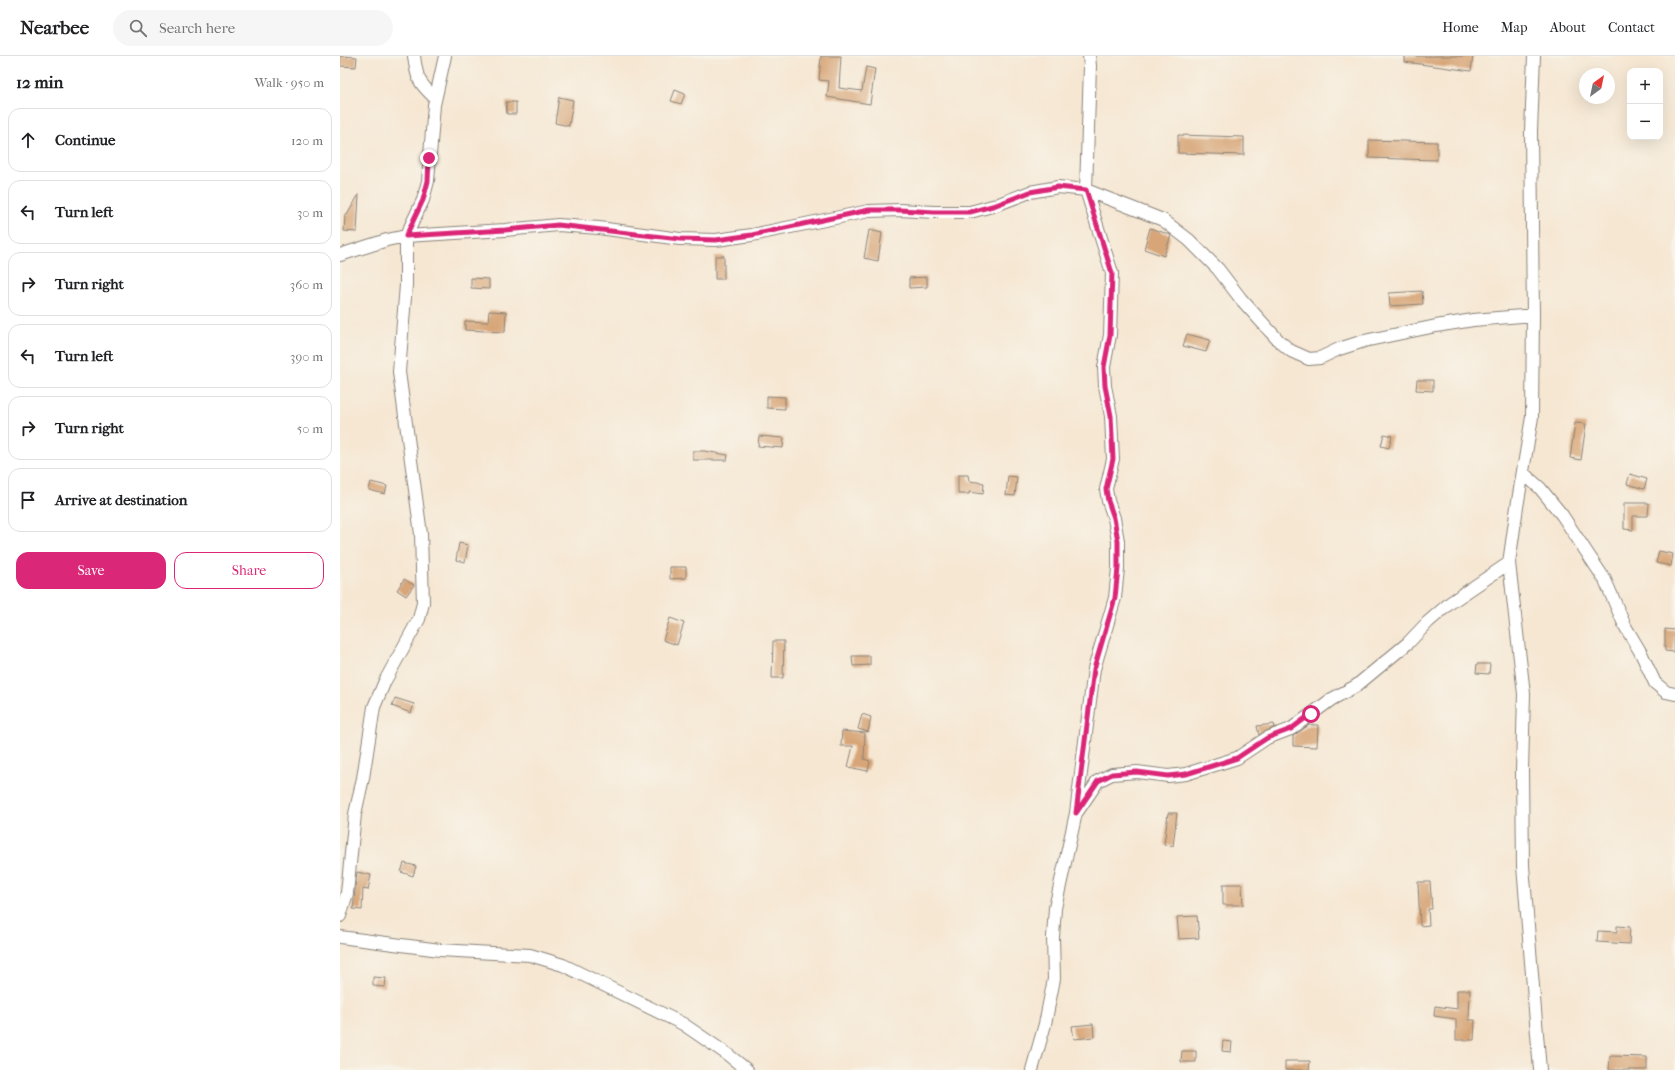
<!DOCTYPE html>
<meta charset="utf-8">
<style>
:root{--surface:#fff;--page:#f6f6f6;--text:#202124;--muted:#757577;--line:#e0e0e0;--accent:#db2777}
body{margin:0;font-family:"IM FELL French Canon",serif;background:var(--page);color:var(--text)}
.controls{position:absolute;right:12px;top:12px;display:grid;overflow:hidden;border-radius:8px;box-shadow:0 4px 16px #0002}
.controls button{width:36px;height:36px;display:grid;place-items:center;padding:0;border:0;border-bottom:1px solid var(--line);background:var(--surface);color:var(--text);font:20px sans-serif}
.compass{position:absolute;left:1239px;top:12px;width:36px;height:36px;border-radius:50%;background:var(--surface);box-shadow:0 4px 16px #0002;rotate:33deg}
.stop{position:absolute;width:12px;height:12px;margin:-9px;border:3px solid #db2777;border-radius:50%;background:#fff}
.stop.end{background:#db2777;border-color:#fff;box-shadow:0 1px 4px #0008}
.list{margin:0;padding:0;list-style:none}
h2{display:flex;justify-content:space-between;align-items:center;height:52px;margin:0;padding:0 16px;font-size:17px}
h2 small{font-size:13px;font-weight:400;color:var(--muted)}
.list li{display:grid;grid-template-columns:26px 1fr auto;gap:12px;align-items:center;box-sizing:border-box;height:64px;margin:0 8px 8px;padding:0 8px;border:1px solid var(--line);border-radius:12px}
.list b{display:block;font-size:15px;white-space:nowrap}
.list em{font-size:13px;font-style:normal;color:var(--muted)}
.actions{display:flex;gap:8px;padding:12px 16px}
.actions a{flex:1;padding:9px 0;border:1px solid var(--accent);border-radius:12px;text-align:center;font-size:14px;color:var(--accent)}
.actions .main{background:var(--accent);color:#fff}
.icon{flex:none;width:22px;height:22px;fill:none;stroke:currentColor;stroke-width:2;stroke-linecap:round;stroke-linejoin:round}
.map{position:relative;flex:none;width:1335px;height:1014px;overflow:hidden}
header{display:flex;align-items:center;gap:24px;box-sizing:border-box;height:56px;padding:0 20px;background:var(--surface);border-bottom:1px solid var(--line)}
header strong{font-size:19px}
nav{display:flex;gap:22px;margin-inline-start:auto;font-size:14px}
.search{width:280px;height:36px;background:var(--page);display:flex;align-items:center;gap:10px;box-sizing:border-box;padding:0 14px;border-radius:22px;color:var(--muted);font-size:15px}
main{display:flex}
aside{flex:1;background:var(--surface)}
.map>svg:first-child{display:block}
</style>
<header>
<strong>Nearbee</strong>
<div class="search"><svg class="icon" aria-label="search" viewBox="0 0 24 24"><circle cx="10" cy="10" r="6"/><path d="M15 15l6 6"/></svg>Search here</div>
<nav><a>Home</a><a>Map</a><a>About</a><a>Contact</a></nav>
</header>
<main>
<aside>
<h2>12 min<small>Walk · 950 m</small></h2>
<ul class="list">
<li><svg class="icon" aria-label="ahead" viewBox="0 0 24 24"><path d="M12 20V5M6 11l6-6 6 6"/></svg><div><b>Continue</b></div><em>120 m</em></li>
<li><svg class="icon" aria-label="left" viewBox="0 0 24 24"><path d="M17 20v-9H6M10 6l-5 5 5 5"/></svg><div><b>Turn left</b></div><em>30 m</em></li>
<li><svg class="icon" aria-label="right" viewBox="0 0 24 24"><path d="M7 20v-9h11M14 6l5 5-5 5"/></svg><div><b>Turn right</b></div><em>360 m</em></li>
<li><svg class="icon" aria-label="left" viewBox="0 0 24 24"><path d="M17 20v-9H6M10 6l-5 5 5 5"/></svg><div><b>Turn left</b></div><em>390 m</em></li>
<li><svg class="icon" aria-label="right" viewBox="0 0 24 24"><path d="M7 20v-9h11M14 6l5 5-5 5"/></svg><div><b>Turn right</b></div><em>50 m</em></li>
<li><svg class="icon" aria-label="arrive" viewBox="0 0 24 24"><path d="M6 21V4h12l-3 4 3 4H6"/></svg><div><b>Arrive at destination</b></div></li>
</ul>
<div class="actions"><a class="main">Save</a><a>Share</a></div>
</aside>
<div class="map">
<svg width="1335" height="1014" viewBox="0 0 1335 1014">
<rect width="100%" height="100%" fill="#f7f3e8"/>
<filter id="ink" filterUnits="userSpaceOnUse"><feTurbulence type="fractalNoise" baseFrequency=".025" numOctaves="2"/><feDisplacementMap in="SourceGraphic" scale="8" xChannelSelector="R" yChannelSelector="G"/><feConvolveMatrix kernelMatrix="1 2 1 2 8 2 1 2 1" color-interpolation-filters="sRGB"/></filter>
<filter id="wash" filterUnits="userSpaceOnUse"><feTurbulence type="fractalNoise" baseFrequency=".012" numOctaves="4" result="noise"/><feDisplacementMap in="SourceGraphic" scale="16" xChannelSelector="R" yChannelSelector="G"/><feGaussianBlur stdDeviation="0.9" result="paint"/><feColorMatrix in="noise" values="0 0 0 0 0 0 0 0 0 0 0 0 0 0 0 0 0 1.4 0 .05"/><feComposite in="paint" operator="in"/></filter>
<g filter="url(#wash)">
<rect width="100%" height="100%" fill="#f6e7d3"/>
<g id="blocks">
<path fill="#d7a577" d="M0,0L17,1L16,11L0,10Z
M481,0H501L499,32L522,35L526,11L535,13L530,48L487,41L489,25L479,24Z
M1065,0H1133L1131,15L1065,6Z
M335,34L345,38L341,48L331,45Z
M219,41L233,44L229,70L215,67Z
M166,46H176V58H167Z
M838,79L904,81V99L838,97Z
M1029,84L1097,86V104L1029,102Z
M19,138L17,176L4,175L5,159H7Z
M810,172L831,179L824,200L804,193Z
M529,174L542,177L538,205L524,202Z
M375,200H384V223H375Z
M587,221V231L569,232V222Z
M131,222L149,223V233L131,232Z
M1082,235L1083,248L1050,250L1049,237Z
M149,255L166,256L165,276L125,274V265L148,266Z
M847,278L870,284L866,296L843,290Z
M1077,324H1093V335L1076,334Z
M427,340L445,341V353L427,352Z
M1235,367L1246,368L1241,404L1230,402Z
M1044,378L1052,380L1049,392L1041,390Z
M419,380L444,382L443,392L418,390Z
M353,395H364L388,399L387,404H353Z
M1290,418L1307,423L1304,433L1287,428Z
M618,419H628L629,425L644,427L643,438L629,436V438H618Z
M668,420L677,421L675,440L666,439Z
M31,426L47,430L45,438L29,434Z
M1284,447H1309L1308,460H1293V474L1284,473Z
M119,487L128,489L125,506L116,504Z
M1319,495L1333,498L1331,510L1316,507Z
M330,511H346V522L330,523Z
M64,523L74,529L66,540L57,534Z
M330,562L344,567L337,589L323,584Z
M1325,573L1335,574L1334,596L1325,595Z
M433,585H444L443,622H432Z
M512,600H530V609L513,610Z
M1137,608H1150L1149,618L1136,617Z
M55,642L74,648L71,657L52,650Z
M522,658L531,661L528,676L518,673Z
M934,668L935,671L919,679L917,670Z
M969,669H978L977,691L953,690V680Z
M502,675L525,677L524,703L530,705L528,715L508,711L513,690H501Z
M828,757H837L833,790L824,789Z
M64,807L76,810L73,820L61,816Z
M17,816L31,819L28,834L23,833L22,854L13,853Z
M1078,826H1090L1092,853H1088L1089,869L1080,870Z
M883,828H902L903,849H883Z
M857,860L859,882L839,883L837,861Z
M1277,870L1290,871L1289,888L1257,886L1258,875L1277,876Z
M33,921L46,922L45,931L33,930Z
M1117,934H1130L1129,964H1135L1134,984H1116V963L1094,960L1095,950L1117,953Z
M753,968L754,981L734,983L732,970Z
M883,985L892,986L891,996L882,995Z
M842,995H856V1006H841Z
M1270,1000L1307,1001V1014H1269Z
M945,1005H970L969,1014H945Z"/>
</g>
</g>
<g filter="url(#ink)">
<use href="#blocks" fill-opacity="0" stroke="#898278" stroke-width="1"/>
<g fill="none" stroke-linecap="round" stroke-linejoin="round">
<g stroke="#898278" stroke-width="14">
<path id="minor" d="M74,0C77,23 78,26 95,42
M1194,0L1191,75L1193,259L1192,361L1177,451L1169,507L1184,638L1182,715L1183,810L1200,1014
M0,199L47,184L66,180L83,144L88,125L94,49L105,0
M1183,417L1200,432L1222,459L1265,524L1285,570L1301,597L1315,627L1326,636L1335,638
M737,756L758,725L772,718L797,716L828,720L846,718L897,702L927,682L951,673L992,643L1016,630L1068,587L1088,566L1110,547L1169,507
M0,860L7,837L15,758L23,722L34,651L45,625L79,563L83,547L81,478L59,316L66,229V180L165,174L218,169L259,172L340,183L376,184L412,179L529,155L560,154L594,156H630L656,149L690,136L718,131L746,134L823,164L849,184L878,213L901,243L938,284L951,295L969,303L980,302L999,293L1024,285L1096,270L1133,264L1193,259
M0,881L100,894L190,899L223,909L343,968L387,998L407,1014
M692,1014L705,968L714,923L713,881L715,852L736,757L754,613L775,542L778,512V485L774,462L768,445L766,433L773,403L771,360L765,330L764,311L770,279L772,217L746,134L750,10L749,0"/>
</g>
<use href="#minor" stroke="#fff" stroke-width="12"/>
</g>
</g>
<g fill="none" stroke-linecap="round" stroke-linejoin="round" filter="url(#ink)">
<path stroke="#db2777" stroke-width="5" d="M89,102L88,125L83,144L66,180L165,174L218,169L340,183L376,184L412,179L529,154H560L594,156H630L656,149L690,136L718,131L746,134L772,217L770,279L764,311L765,330L771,360L773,403L766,433L768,445L774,462L778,485V512L775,542L754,613L736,757L758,725L772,718L797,716L828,720L846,718L897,702L927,682L951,673L971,658"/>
</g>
</svg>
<div class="controls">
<button>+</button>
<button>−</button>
</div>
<svg class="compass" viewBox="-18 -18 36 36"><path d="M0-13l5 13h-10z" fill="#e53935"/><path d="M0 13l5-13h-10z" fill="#757577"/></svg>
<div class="stop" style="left:971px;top:658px"></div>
<div class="stop end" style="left:89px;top:102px"></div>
</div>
</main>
